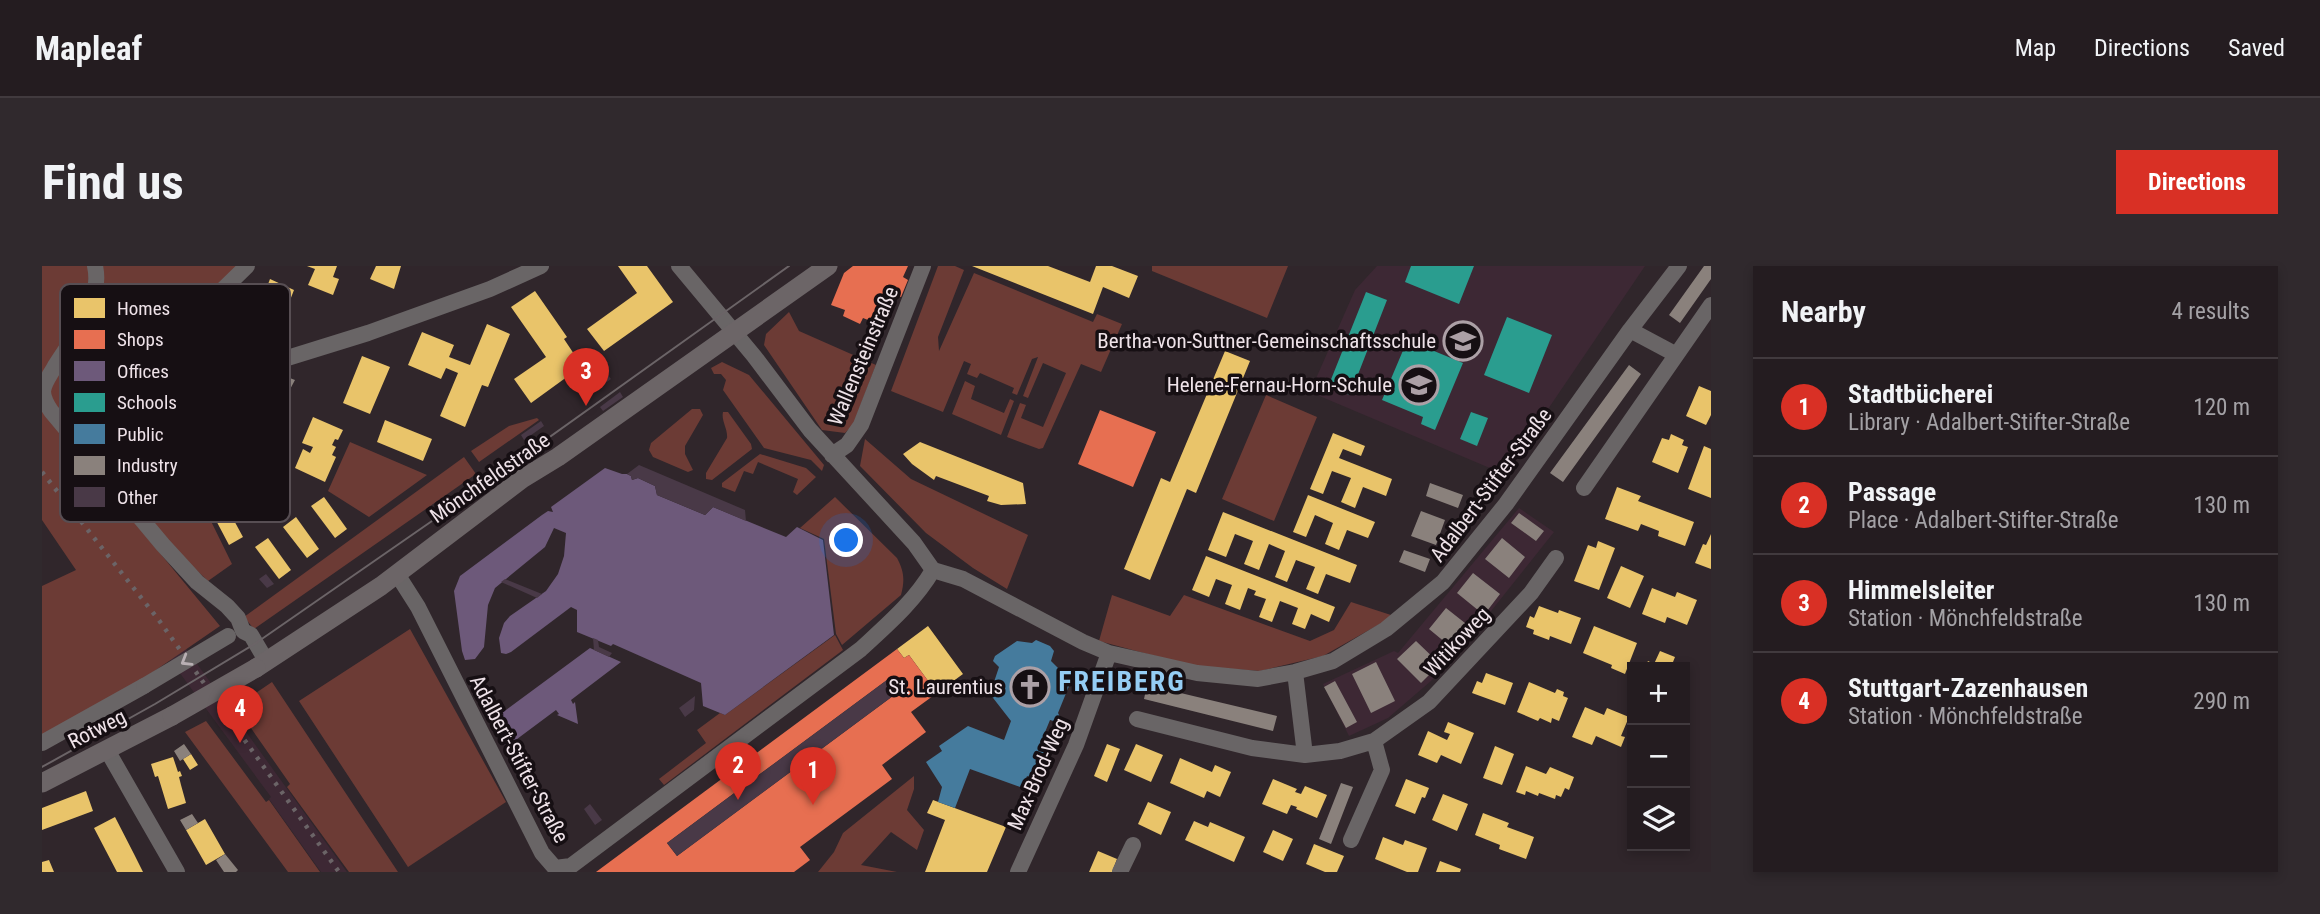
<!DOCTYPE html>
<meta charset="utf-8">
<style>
:root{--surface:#241c20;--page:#30292d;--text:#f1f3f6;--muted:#a3a1a5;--line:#413a3e;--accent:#d93025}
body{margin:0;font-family:"Roboto Condensed",sans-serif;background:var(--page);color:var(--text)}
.controls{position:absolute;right:21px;bottom:21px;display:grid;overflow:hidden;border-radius:0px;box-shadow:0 4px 10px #0003}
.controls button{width:63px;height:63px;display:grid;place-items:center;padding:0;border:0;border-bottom:2px solid var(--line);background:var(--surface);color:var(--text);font:35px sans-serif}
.you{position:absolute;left:805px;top:275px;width:24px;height:24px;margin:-18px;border:5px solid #fff;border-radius:50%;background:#1a73e8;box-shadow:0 0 0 10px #1a73e833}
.badge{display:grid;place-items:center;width:46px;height:46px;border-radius:50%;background:var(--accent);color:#fff;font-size:23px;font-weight:700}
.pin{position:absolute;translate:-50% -58px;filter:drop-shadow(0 2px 4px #0008)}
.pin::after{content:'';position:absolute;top:37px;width:24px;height:21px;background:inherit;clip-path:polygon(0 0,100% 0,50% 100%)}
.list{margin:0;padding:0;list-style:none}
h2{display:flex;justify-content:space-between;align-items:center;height:91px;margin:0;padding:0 28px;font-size:30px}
h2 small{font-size:23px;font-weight:400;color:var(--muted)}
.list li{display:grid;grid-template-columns:46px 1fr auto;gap:21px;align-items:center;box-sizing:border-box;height:98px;padding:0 28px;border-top:2px solid var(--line)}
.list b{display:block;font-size:26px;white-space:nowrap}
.list p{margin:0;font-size:23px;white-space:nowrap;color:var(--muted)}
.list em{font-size:23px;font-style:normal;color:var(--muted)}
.icon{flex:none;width:38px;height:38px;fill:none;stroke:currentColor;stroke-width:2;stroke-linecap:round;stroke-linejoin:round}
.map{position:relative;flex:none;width:1669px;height:606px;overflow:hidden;border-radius:0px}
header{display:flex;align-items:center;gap:42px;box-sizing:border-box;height:98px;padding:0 35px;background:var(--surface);border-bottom:2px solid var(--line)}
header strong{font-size:33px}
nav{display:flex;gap:38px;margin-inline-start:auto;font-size:24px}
.intro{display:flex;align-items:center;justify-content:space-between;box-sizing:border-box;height:168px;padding:0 42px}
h1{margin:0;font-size:49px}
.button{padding:18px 32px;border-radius:0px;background:var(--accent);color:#fff;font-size:24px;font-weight:700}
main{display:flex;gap:42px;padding:0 42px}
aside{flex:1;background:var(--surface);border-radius:0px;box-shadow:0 4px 10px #0003}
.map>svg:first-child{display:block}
</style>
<header>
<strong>Mapleaf</strong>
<nav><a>Map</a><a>Directions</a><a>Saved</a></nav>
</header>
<div class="intro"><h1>Find us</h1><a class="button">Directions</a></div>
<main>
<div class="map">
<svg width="1669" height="606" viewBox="0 0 1669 606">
<rect width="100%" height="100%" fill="#30262b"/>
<path fill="#3d2834" d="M1335,0H1603L1462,208L1268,126L1313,24Z
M0,197L73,284L305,606H279L227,533L229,531L79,327Z
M1477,242L1512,266L1426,374L1389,415L1346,452L1307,470L1281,418L1352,385L1356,387Z"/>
<path fill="#6c3b35" d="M0,0H48C47,42 21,75 0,110Z
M55,0H197L160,36L161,136L178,155L137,180L116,137L34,167L7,134L9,119L47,53Z
M896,0H913L922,4L896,71L897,85L932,7L1051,56L1055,48L1080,58L1059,106L1039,98L1001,182L997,183L965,171L978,137L984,139L979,152L1001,161L1024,107L1001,97L986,132L981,130L996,91L990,93L975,129L970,127L972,122L938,107L935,112L925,108L929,98L922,95L901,146L849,125Z
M1110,0H1246L1225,52L1110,5Z
M747,46L757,65L834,99L811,159L803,167L780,164L722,79L724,68Z
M680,96L707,109L782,199L780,205L769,194L722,182L681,124L684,114L679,108H672L669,102Z
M923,115L933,120L929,133L962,147L968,133L972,135L959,169L910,148Z
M1224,129L1275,151L1232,255L1180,233Z
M650,143H658L661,149L643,180V188L651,204L646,206L611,191L607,184L609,177Z
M0,144L178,360L95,417L0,470V320L34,304L0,254Z
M681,146H686L709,178L710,183L670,214L664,213V207L685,172C686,163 679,155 681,146Z
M495,152L497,154L437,196L429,185L467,160Z
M823,173L869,213L986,269L965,323L931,302L884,267L818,200Z
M308,176L385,209L327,251L286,225Z
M718,188L764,202L774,211L755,229L751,226L756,213L716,196L711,208L702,205L693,226L680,221V217Z
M422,191L434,208L212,363L202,351Z
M138,192L190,298L166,315L127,278L75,215Z
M793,231L855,292C862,305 863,314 859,329L800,379L794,368L782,273L758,262Z
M1070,329L1128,350L1142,329L1268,375L1292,364L1309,336L1352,350L1281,390L1218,405L1150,400L1057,375Z
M368,363L464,536L366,601L257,435Z
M793,369L801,384L622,519L617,513L664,477L655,464L678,447L683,449Z
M230,416L356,606H307L245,521L248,518L204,455L210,446L205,433Z
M164,455L224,536L227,534L278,606H246L143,466Z
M872,510V523L865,544L882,564L875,584L849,566L819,599L855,606H776L792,586L801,567Z"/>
<path fill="#e9c46a" d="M265,0H295L291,11L297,13L291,29L266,19L273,3Z
M334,0H359L352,23L328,13Z
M576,0H605L631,36L562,85L545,63L595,27Z
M930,0H1006L1048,16L1054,0H1070L1096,10L1087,32L1061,21L1051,48Z
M228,13L252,24L241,52L245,54L238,69L215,60L226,30L222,29Z
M493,25L525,71L522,73L540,100L489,137L472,113L504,91L469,41Z
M445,58L468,68L446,121L440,119L423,161L398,150L416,107L404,102L399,113L366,99L380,66L412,79L407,91L428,99Z
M1183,85L1208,95L1154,227L1145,223L1108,314L1082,303L1119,212L1128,216Z
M320,90L348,101L328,148L301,137Z
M1657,120L1669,125V149L1664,159L1644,150Z
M271,151L301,164L296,174L293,173L290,179L294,181L290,189L294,191L283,216L253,202L261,183L268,187L271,181L260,177Z
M343,154L390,173L381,195L335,176Z
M1291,167L1323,180L1319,190L1301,183L1297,192L1350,213L1344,230L1321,221L1313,242L1299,236L1309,212L1290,205L1281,228L1268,223Z
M1629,168L1642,174L1640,179L1646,181L1636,207L1610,196L1620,172L1627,174Z
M878,176L981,217L984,238L959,239L945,235L947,230L894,210L892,214L870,198L861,188Z
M1662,180L1669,183V232L1646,223Z
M1575,221L1599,230L1596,235L1652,256L1643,280L1616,270L1617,265L1599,258L1596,265L1563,253Z
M1266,229L1333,256L1326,272L1305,264L1297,284L1283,278L1291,257L1273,249L1264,271L1251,266Z
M282,231L305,263L293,272L269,240Z
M182,236L201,271L187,279L168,243Z
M1181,246L1315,299L1308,317L1284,308L1276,328L1264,323L1273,301L1254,294L1245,316L1233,311L1243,285L1227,278L1217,304L1202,298L1211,275L1193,268L1184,291L1166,284Z
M254,251L277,283L265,292L241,261Z
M1669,268V303L1653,297L1661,278L1664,279Z
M226,272L249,304L237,313L213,281Z
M1556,275L1573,282L1557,324L1532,315L1546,279L1554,282Z
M1164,290L1293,341L1287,356L1269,348L1263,363L1250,358L1256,342L1238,335L1230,356L1217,351L1224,333L1212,329L1214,325L1206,322L1198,344L1183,338L1190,319L1174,313L1167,331L1150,324Z
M1579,300L1602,310L1588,342L1565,332Z
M1610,322L1633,331L1635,326L1655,334L1645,359L1625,351L1623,357L1600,348Z
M1497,340L1516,347L1517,344L1539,352L1529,378L1508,370L1507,374L1491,368L1492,364L1484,361L1488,350L1492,352Z
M886,360L921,408L895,427L867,389L862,392L855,383Z
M1552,360L1595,377L1583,408L1569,402L1570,399L1541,387Z
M1618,385L1633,391L1629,401H1603L1606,395L1612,398Z
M1444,407L1471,417L1463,439L1430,427L1435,415L1440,417Z
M1487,416L1513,427L1515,423L1522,426L1521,430L1526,432L1517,455L1510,452L1509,457L1498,452L1496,455L1475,446Z
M1543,441L1562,449L1565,442L1587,451L1579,470L1583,471L1579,481L1554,470L1550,479L1530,471Z
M1406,456L1432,467L1419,498L1399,489L1395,497L1376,489L1386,465L1405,474L1408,468L1402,466Z
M1065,478L1078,483L1065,516L1052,510Z
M1094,478L1121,489L1109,516L1082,504Z
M1453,480L1472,488L1460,519L1441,512Z
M149,488L156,499L148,504L141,493Z
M131,491L136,506L138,505L140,510L137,511L139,519L144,537L126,543L116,510L113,511L109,498Z
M1138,492L1170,506L1173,499L1189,506L1178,531L1165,525L1162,532L1128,517Z
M1484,500L1504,508L1508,501L1532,511L1527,524L1523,522L1519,531L1514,529L1513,533L1497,527L1496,530L1484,525L1483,529L1474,526Z
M1231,513L1255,523L1253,526L1259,528L1263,520L1285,529L1275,552L1254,543L1255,541L1249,539L1245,548L1220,538Z
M1364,513L1387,522L1383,532L1380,531L1373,548L1353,540Z
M44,525L51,545L0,564V542Z
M1401,528L1426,538L1415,565L1390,554Z
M891,534L964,561L945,606H883L903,554L885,547Z
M1106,536L1129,546L1119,569L1096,558Z
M1441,547L1467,557L1465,561L1492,571L1484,593L1457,583L1458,579L1433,569Z
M73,551L92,588L101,606H75L52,562Z
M163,553L183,588L164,599L144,564Z
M1152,555L1166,561L1168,556L1203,571L1192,596L1143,574Z
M1231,564L1251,573L1241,595L1221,586Z
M1341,571L1361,579L1363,574L1385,582L1376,606H1365L1333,593Z
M1272,578L1302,590L1295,606H1283L1264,598Z
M1056,585L1075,593L1070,606H1047Z
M7,594L12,606H0V596Z
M1398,595L1419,603L1418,606H1394Z"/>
<path fill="#e76f51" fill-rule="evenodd" d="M811,0H866L861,11L866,14L859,31L854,29L841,60L821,52L818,58L801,50L803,44L789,39L802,7Z
M1058,144L1114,166L1091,221L1036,198Z
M855,383L862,392L867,389L895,427L869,446L884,466L840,499L850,513L758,581L768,594L752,606H554ZM849,411L859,424L635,590L625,577Z"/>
<path fill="#6d597a" d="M563,202L580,208H585L589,210L590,214L596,212L613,220L615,229L663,249L671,241L744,271L755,261L781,274L792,369L683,449L661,440L659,417L571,378L569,380L535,366V344L529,341L469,386L464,388L459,387L457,372L462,357L468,350L504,325L516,308L522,290L524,267L512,262L503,281L453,322L446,339L442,381L433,393L423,394L420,385L412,325L418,310L500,249L506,245L511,246L509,241Z
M548,382L579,396L529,434L531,438L533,436L536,458L515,449L517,448L514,444L463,482L460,447Z"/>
<path fill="#2a9d8f" d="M1369,0H1432L1417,38L1363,16Z
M1324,26L1345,34L1308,129L1286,121Z
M1465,51L1510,69L1487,127L1442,109Z
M1368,68L1383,74L1380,80L1421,97L1393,164L1379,158L1381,151L1340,134Z
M1429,146L1446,152L1435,180L1418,173Z"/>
<path fill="#457b9d" d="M994,374L1008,380L1012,385L1009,395L1029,415L1016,447L1018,451L1015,456L1008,454L1001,471L1010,475L998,503L995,501L990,512L985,510L981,522L928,503L913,542L896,536L900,521L884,496L900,485L897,480L926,460L962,474L969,455L948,428L957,401L951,395L953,390L975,375L990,377Z"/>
<path fill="#8a817c" d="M1662,0H1669V13L1638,57L1627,49Z
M1587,99L1599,108L1521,216L1508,207Z
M240,109L253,114L246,127L234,122Z
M1388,217L1421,229L1416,242L1384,230Z
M1379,245L1403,254L1394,279L1369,270Z
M1477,247L1502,265L1494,275L1469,257Z
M1460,272L1483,291L1467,312L1443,293Z
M1362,284L1388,293L1383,306L1357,296Z
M1431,307L1458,328L1442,349L1415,327Z
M1404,342L1428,361L1410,382L1387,363Z
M1374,375L1398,398L1379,417L1355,393Z
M1334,396L1353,435L1329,447L1310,408Z
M1293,415L1315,456L1304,462L1282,421Z
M1105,419L1235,450L1231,465L1102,433Z
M142,478L149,488L138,495L132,485Z
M1299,517L1311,521L1289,578L1277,573Z
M150,548L156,557L144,564L138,554Z
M183,588L196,604L194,606H182L174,594Z"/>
<path fill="#493947" d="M565,108L569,113L549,127L546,123Z
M578,126L581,131L561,145L558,141Z
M499,155L502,160L482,174L479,169Z
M597,199L703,244L704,255L671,241L663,249L615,229L613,220L596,212L590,214L589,210L585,208Z
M224,308L232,318L225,322L217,313Z
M463,313L500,328L495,332L459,316Z
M551,372L556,374L557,381L570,387L567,391L552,384Z
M849,411L859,424L635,590L625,577Z
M653,430L652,444L643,451L637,442Z
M548,538L560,554L553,559L542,543Z"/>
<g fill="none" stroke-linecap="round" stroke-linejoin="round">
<path stroke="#696566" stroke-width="16" d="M53,0C61,36 31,71 13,100C9,108 2,116 1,125C1,133 5,139 9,145L121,279L155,316L185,340L196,352L201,365L209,369L225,396
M205,0L163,41L155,66L163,95L194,108L326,67L448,23L499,0
M637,0L712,90L768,164L872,277L891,304L921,313L1041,376L1067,387L1155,407L1216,413L1253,406L1291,395L1344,363L1401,316L1464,238L1588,64L1637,0
M1588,64L1633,88
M790,189L805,179L819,159L881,0
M1542,222L1669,39
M355,308L376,341L500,587L513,602L529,600L819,383C846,358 872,336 891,304
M1253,406L1263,489
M1095,453L1210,482L1263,489L1298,485L1332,475L1387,436L1489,327L1514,292
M0,477L102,420
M65,484L135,606
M1309,574L1340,504L1332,475
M976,606L1034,479L1067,387
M1078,606L1091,579"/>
<path stroke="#6c6567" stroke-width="19" d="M214,402L339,320L480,213L516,191L786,0
M0,517L130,450"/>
<path stroke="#6b6467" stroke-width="2" d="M0,501L113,438L214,377L390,255L747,0"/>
<path stroke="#6b6467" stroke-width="4.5" stroke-dasharray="3.5 7" stroke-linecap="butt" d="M0,206L116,353L297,606"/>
<path stroke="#696566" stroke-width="16" d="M102,420L186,370"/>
<path stroke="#6c6567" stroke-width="19" d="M130,450L214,402"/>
</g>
<defs><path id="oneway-chevron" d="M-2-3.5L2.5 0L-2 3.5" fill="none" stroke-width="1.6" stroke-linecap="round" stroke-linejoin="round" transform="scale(1.75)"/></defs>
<use stroke="#b9b0b4" href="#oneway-chevron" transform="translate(144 395) rotate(149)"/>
<defs>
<g id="school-ring" transform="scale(2.0125)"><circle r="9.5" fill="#160f13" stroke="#aca0a6" stroke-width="1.5"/><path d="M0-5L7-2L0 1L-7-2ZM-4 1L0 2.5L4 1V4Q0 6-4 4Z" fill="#aca0a6"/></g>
<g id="church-ring" transform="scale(2.0125)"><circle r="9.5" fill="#160f13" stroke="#aca0a6" stroke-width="1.5"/><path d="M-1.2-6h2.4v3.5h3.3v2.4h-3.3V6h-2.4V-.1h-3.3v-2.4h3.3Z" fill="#aca0a6"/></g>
</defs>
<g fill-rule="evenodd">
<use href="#school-ring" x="1421" y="75"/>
<use href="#school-ring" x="1377" y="119"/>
<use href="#church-ring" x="988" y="421"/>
</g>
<g text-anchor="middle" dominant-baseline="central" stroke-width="7" stroke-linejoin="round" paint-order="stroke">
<g font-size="21" fill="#eee2e8" stroke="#160f13" text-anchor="end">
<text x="1394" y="75">Bertha-von-Suttner-Gemeinschaftsschule</text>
<text x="1350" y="119">Helene-Fernau-Horn-Schule</text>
<text x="961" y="421">St. Laurentius</text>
</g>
<g font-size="21" fill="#eee2e8" stroke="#160f13">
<text transform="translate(821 90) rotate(-67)">Wallensteinstraße</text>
<text transform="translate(448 212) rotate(-35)">Mönchfeldstraße</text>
<text transform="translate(1449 219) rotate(-53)">Adalbert-Stifter-Straße</text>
<text transform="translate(1415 376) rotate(-47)">Witikoweg</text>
<text transform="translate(55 463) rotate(-27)">Rotweg</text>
<text transform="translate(477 493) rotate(62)">Adalbert-Stifter-Straße</text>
<text transform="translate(996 508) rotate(-66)">Max-Brod-Weg</text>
</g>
<g font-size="28" font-weight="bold" letter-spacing="2" fill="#95cdf4" stroke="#160f13">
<text x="1080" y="415">FREIBERG</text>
</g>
</g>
<rect x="18" y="18" width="230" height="238" rx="10" fill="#160f13" stroke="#574e53" stroke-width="2"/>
<rect x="32" y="32" width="31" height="20" fill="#e9c46a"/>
<rect x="32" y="64" width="31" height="19" fill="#e76f51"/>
<rect x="32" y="95" width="31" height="20" fill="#6d597a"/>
<rect x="32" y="127" width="31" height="19" fill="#2a9d8f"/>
<rect x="32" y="158" width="31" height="20" fill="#457b9d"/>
<rect x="32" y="190" width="31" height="19" fill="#8a817c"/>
<rect x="32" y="221" width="31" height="20" fill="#493947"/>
<g font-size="19" fill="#eee2e8">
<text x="75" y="49">Homes</text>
<text x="75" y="80">Shops</text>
<text x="75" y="112">Offices</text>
<text x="75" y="143">Schools</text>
<text x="75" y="175">Public</text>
<text x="75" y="206">Industry</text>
<text x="75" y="238">Other</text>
</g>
</svg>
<div class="controls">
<button>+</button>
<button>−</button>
<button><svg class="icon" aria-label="layers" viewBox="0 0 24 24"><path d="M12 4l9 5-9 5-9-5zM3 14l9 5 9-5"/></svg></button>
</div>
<div class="you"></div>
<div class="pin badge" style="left:771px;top:539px">1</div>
<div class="pin badge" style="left:696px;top:534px">2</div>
<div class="pin badge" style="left:544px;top:140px">3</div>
<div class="pin badge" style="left:198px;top:477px">4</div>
</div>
<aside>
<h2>Nearby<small>4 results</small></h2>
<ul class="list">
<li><span class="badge">1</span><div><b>Stadtbücherei</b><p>Library · Adalbert-Stifter-Straße</p></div><em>120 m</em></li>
<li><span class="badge">2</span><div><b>Passage</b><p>Place · Adalbert-Stifter-Straße</p></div><em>130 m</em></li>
<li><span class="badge">3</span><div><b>Himmelsleiter</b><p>Station · Mönchfeldstraße</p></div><em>130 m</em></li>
<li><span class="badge">4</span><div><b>Stuttgart-Zazenhausen</b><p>Station · Mönchfeldstraße</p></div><em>290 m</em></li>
</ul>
</aside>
</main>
